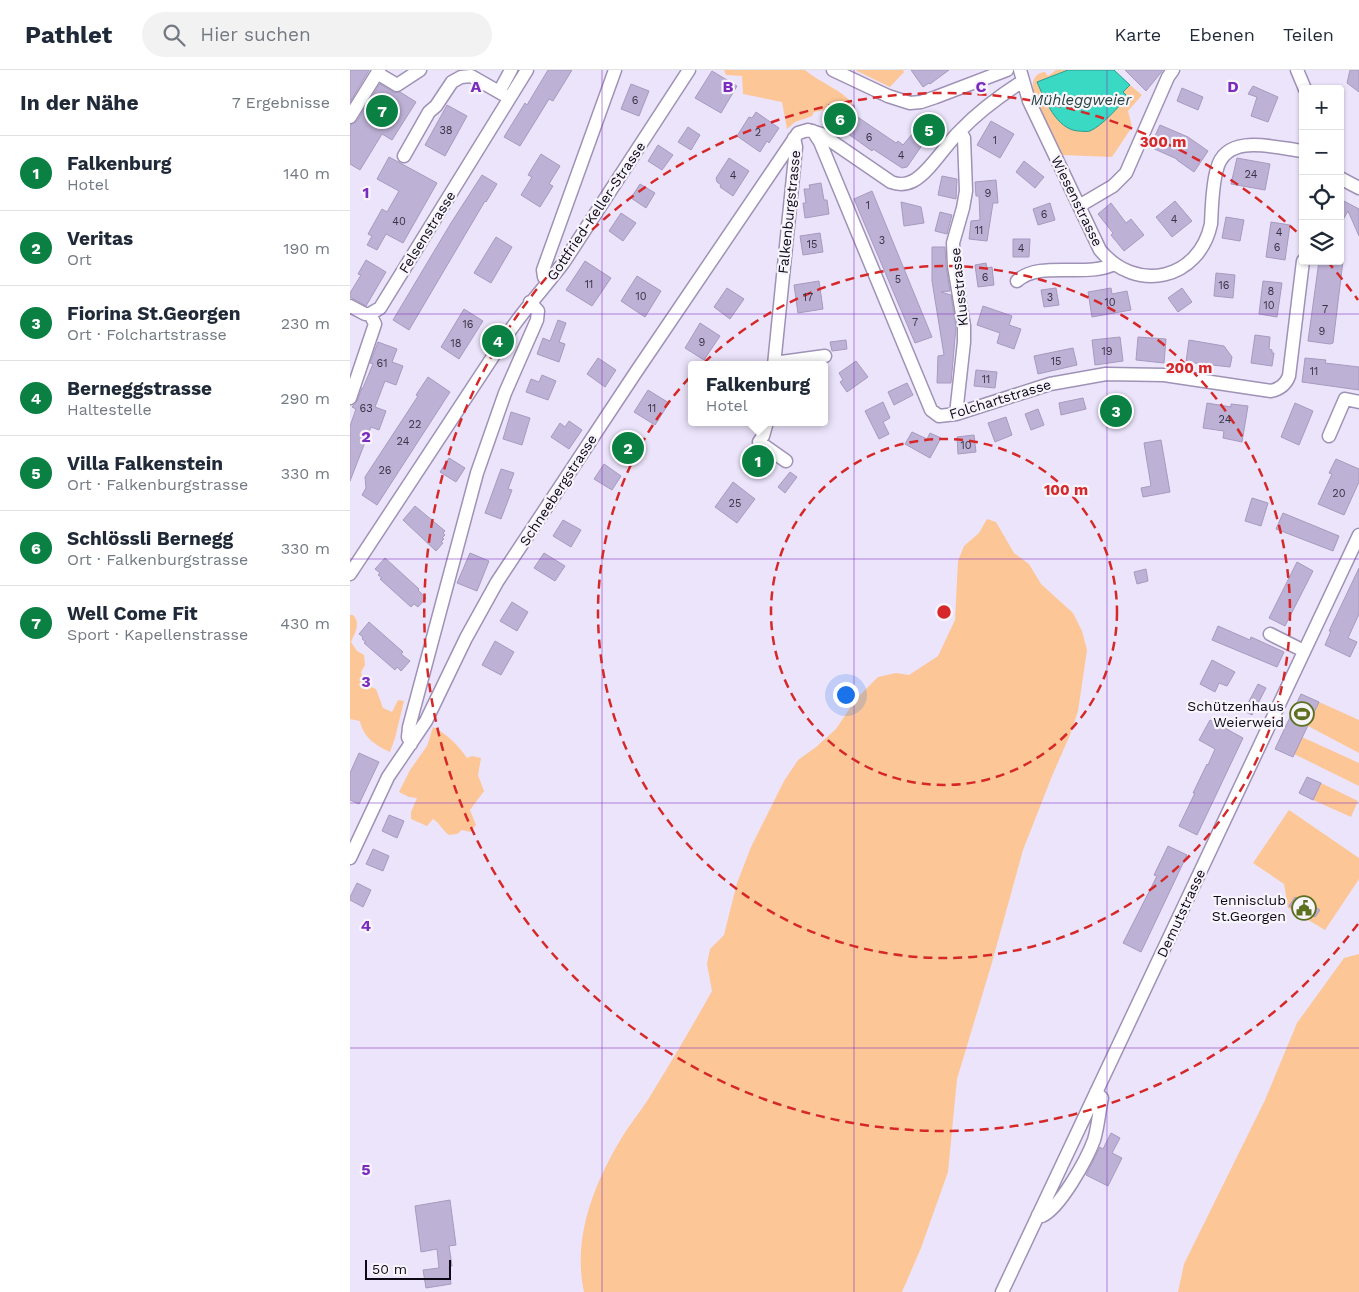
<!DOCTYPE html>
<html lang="de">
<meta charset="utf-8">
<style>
:root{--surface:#fff;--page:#f2f2f3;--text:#1f2937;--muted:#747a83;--line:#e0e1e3;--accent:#0b8043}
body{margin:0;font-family:"Work Sans",sans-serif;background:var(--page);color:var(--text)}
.controls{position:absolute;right:15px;top:15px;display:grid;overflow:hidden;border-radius:5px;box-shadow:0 1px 4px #0004}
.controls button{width:45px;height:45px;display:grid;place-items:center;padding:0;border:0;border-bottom:1px solid var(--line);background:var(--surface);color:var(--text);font:25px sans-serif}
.scale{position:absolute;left:15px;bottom:12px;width:86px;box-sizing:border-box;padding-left:5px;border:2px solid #0e0916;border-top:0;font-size:14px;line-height:18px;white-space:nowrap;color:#0e0916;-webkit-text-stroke:4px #f7f4fc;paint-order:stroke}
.you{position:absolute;left:495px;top:624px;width:18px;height:18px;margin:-12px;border:4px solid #fff;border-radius:50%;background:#1a73e8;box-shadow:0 0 0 8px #1a73e833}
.badge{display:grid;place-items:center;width:32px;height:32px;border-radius:50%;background:var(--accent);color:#fff;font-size:16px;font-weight:700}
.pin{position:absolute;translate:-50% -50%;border:2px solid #fff;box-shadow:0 1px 5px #0006}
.popup{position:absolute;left:338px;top:291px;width:140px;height:65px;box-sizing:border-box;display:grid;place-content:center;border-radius:5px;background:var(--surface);filter:drop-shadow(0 1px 4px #0005);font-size:16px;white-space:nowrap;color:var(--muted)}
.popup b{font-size:19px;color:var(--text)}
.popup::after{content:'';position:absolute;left:50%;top:100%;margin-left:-10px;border:10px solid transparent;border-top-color:var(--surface)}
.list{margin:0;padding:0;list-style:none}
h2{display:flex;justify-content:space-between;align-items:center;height:65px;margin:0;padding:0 20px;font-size:21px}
h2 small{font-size:16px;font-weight:400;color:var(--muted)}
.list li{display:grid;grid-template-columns:32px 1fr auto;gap:15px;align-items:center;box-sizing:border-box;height:75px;padding:0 20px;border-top:1px solid var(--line)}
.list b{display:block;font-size:19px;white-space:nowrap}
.list p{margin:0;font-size:16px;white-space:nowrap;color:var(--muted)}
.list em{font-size:16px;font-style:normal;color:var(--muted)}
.icon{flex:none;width:28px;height:28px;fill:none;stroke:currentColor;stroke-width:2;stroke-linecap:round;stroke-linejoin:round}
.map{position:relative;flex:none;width:1009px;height:1222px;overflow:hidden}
header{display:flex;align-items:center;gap:30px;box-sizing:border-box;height:70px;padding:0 25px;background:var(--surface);border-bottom:1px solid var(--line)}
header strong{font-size:24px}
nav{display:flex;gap:28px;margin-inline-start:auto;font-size:18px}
.search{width:350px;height:45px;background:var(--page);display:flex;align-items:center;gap:12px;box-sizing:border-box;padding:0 18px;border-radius:28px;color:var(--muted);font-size:19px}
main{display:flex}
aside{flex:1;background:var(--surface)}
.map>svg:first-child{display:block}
</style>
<header>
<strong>Pathlet</strong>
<div class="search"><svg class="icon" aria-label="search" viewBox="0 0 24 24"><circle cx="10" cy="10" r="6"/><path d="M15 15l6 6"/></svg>Hier suchen</div>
<nav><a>Karte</a><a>Ebenen</a><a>Teilen</a></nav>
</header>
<main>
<aside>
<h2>In der Nähe<small>7 Ergebnisse</small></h2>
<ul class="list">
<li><span class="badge">1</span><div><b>Falkenburg</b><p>Hotel</p></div><em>140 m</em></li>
<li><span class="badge">2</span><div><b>Veritas</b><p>Ort</p></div><em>190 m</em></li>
<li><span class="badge">3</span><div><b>Fiorina St.Georgen</b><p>Ort · Folchartstrasse</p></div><em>230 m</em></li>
<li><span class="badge">4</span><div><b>Berneggstrasse</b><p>Haltestelle</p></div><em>290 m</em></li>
<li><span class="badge">5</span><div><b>Villa Falkenstein</b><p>Ort · Falkenburgstrasse</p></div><em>330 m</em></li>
<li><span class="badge">6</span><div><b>Schlössli Bernegg</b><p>Ort · Falkenburgstrasse</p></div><em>330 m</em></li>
<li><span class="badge">7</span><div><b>Well Come Fit</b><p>Sport · Kapellenstrasse</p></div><em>430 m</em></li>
</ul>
</aside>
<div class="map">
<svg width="1009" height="1222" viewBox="0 0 1009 1222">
<rect width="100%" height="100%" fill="#ece4fb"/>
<path fill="#fcc697" d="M374,0H455C470,13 491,19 504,35L464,42L462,46L445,52L437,59L432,32L393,24L392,6L376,5Z
M505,0H553L554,2L540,17Z
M706,0H718L716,1L778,27L772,22L780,15L792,25L778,41L782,57L762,87L711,85C703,69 663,5 695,2L698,6Z
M637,449L646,452L664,483L679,494L691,514L723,543L732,561L737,580L728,641L720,665L702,706L673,780L641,896L607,1009L598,1102L571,1178L552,1222H234C222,1166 245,1111 274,1064C283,1050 294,1037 302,1023C323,989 343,955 362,921L357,894L360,879L374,865L387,813L401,777L434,711L448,690L466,677L486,659L506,629L528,607L546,603L559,605L588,586L605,550L608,491L614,476L629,463Z
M0,545H3C11,553 5,563 1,572L7,581L14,585L15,595L11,602L14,614L26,619L33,638L42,642L48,630L54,631L45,668L40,682C25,675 13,667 10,651L0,649Z
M969,632L1009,650V683L958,656Z
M83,657C97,664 108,675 117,688L122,686L131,688L128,705L134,721L120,740L126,755L120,762L112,760L107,764L99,765C92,760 90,753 83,749L77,756L61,749V742L67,728L59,727L49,722L60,700L77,676Z
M952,667L1009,693V716L944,684Z
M971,713L1008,731L1001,747L963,730Z
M939,740L1009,788V809L975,860L938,838L934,814L903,793Z
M1009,884V1222H828L834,1194L915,1030L947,953L994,888Z"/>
<path fill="#3ad9c4" stroke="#2d9b90" d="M718,0H764L780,15L773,22L778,27C768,37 752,56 740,61C736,62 732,61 728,61C706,59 695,30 687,12Z"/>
<path fill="#beb1d6" stroke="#a79abf" d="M0,0H19L0,32Z
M198,0H222L203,31L199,29L170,76L154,67L175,33L177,35Z
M561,0H599L580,14L579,13L573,17Z
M775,0H813L796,21Z
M1000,0H1009V22L997,13Z
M362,1L387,16L371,43L345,28Z
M30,14L43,22H50L66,32L42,70L32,64L10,100L0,94V55L7,51Z
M281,14L299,21L289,46L271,39Z
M903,16L928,27L918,52L901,46L907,27L898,24Z
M832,18L853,27L848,40L827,31Z
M97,35L117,46L95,86L75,75Z
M504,35L506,46L546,73L548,71L553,75L578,45L594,58L580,75L575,71L557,97L552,98L523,79L522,81L483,53H478L474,50L473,45L476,41Z
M406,42L429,58L419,73L417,71L410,82L387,66L399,47L402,48Z
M641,51L664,64L650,88L627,75Z
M810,55L838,67L858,81L844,102L827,90V89L800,77Z
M338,57L350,65L341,80L328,72Z
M308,75L323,85L312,100L298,91Z
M191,84L210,96L199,114L203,116L190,137L171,125L182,107L178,105Z
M39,87L87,113L53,173L36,164L27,180L17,175L22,166L18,164L32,139L37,142L49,121L27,109Z
M379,88L399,101L383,126L370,117L371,115L367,112L366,108Z
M887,88L920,94L915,120L881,114Z
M674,91L694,107L685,118L666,102Z
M132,105L147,114L136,132L135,131L59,260L43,250L101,153Z
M592,106L607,109L606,129L588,125Z
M646,110L648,133H643L637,171L619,169L621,151L630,150L629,126H626L625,112Z
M471,113L474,130H477L479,144L455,148L453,133H456L454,119H460L459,115Z
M290,114L305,123L296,138L281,128Z
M522,121L582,267L565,273L504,129Z
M990,129L1009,139V166L998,141L990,155Z
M825,131L842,151L822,167L806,147Z
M551,132L571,137L574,153L554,156Z
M700,133L705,150L688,155L683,139Z
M761,133L776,153L781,149L794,165L774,181L761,165L763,163L748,144Z
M590,142L602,145L597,164L585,161Z
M271,143L286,153L273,171L259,161Z
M876,147L894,150L890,171L872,168Z
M921,152L940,155L935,190L916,187Z
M470,163L473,182L453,185L450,166Z
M146,167L162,177L141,213L124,203Z
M663,169H680L679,187H663Z
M582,177H595L596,196L600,221L591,222L601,225L606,257L601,313H587L588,286L594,285L582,211Z
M16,190L36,202L16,236L0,227V223L11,205L8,204Z
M235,191L261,208L242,236L216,220Z
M969,191H993L983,273L980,274L958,271Z
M636,193L637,198L642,197L644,215L628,217L625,195Z
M866,203L885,205L883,228L864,226Z
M287,206L311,221L295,247L271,231Z
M469,211L473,239L448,243L444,215Z
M913,211L932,213L927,247L909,244Z
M377,218L394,229L380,249L364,237Z
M706,218L709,235L694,237L691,220Z
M761,218L762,224L777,221L781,240L742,247L738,222Z
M832,218L842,232L828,242L818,228Z
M633,236L662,246L659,255L671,259L664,279L647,273L650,263L627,255Z
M114,239L133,251L109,289L91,277Z
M208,250L216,253L209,272L215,274L209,292L187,284L193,268L200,271Z
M350,253L370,266L354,290L335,278Z
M905,265L920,267L919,279L922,280V283H924L922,296L901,293Z
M770,267L773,291L745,295L742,270Z
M788,267L816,269L814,293L786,290Z
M496,270L497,279L482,281L480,272Z
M839,270L874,276L882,287L880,297L836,292Z
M28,272L47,279L42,292L53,296L46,315L35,311L25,337L36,341L29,360L21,357L0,411V356L6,339L2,337L7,331L12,318H13L23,294L20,293Z
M723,278L727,295L688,304L684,286Z
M248,288L266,300L255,317L237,304Z
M955,288L976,290L975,293L1009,297V320L952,312Z
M506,291L518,307L497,322L490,312L493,310L489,303Z
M626,300L647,302L645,318L624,316Z
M192,305L206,311L198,330L176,322L181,309L189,312Z
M78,307L100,322L27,435L12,425L16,418L15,407L68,326L66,325Z
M557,313L563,325L544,335L538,322Z
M298,320L319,333L305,355L284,342Z
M776,327L777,353L757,354L756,328Z
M733,328L736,339L711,345L709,333Z
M533,332L540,348L533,352L539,364L529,369L515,341Z
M857,333L881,337V334L898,336L892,372L873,368L874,361L853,358Z
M945,333L963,341L949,375L931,367Z
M688,339L694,355L681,360L675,344Z
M161,342L180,348L172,375L153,369Z
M656,347L662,365L645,372L638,353Z
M219,351L232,360L219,379L201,367L210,353L215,357Z
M562,362L577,369L580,363L591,368L580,388L555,374Z
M273,363L293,375L282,392L263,380Z
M624,365L626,382L608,384L607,367Z
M811,370L820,422L793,427L791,418L801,416L794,373Z
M405,379L420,390L410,403L396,392Z
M99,388L115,398L106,412L90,402Z
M986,389L1009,399V412L994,445L968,434L982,404L979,403Z
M254,394L271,406L262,420L244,409Z
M151,399L164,403L158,419L162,420L151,449L135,443Z
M440,402L447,407L435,423L428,417Z
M383,412L405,429L387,453L365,437Z
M902,428L918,433L911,456L895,451Z
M65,436L95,461L93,463L95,465L92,468L94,469L91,472L93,473L86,481L53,450Z
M933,443L989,466L983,481L926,459Z
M213,450L231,460L221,477L203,466Z
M120,483L139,491L127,521L107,513Z
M194,483L215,496L205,511L184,498Z
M35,488L69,519L68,520L76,528L68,537L64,534L61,537L30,509L32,508L28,505L30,503L25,499Z
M947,492L963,501L935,556L919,548Z
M1009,498V544L998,568L1007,572L1000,587L975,575L981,561H979Z
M796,499L798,511L787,514L784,502Z
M162,532L178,542L167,561L150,551Z
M19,552L53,582L51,584L60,591L51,601L47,597L45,600L14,573L16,572L12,569L13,567L9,564Z
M868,556L900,570L901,567L934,582L927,597L862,570Z
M145,571L164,582L151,605L132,595Z
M862,590L885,602L877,616L869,613L865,622L850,614Z
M908,614L916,618L902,645L894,641Z
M951,624L969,632L943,687L925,679Z
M860,650L893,668L847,765L829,756L845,723H843L857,694L858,695L865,679L849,670Z
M9,683L29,692L9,734L0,730V703Z
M957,707L971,713L963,730L949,723Z
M39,745L54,751L47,768L32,761Z
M818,776L837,785L791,882L773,873L807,806L804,805Z
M23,779L39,786L33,801L16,794Z
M7,813L21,820L13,837L0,830V827Z
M945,827L954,833L955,831L970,840L965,847L960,844L958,848L939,836Z
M761,1063L770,1068L762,1083L772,1088L758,1116L736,1105L750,1077L753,1079Z
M100,1130L106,1175L99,1176L102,1196L99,1197L101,1214L76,1218L73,1200L89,1198L87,1179L71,1182L65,1136Z"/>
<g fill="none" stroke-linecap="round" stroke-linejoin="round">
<g stroke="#9f92b6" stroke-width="15">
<path id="minor" d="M483,0L538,26L560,33L571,32L586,27L657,0
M670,0L679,31L750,180C786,224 849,210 861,154C862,136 862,116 867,99C876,62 926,78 953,81
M947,0L955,19
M27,3L47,15L70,0
M156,26L149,22L161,0
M0,47L29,0
M463,61L470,72L581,340L589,346L606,344L700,314L756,304L814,305L921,321C930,319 936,314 939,306L953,191
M54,86L79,42L86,36L102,12L111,7L121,6L149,22
M990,108L1009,118
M729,136L763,116L776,103L818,7L823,0
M199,211L194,207L193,200L265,0
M667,211C689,190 737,208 764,194
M0,236L15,244H20
M424,293L475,286
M424,295L446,77L444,68
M0,328L25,254L20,244L30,238L177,0
M606,344L614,272V256L604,196L603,173L613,138L616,121L614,68L610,61
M417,352L413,366L409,372L436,391
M979,366L995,329L1009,332
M0,504L159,262C176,237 196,216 214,192L339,0
M920,564L954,581
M61,674L58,667L59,657L127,403L155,323L187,250L188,241L180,232
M0,788L38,707L76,651L116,568L147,512L286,302L448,63L458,60L471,64L541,112C549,115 555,115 563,111C579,103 596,74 610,61C628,42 651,25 673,11
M688,1145L692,1146C710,1138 737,1089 744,1070C748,1057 749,1042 752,1028L746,1022
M652,1222L1009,465"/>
</g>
<use href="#minor" stroke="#fff" stroke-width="12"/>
</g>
<path fill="none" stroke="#7b2cbf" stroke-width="1" stroke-opacity="0.55" d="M252,0V1222M504,0V1222M757,0V1222M0,244H1009M0,489H1009M0,733H1009M0,978H1009"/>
<g fill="none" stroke="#d62828" stroke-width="2.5" stroke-dasharray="9 6">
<circle cx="594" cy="542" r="173"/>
<circle cx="594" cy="542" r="346"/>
<path d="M1008 854A519 519 0 1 1 951 166M977 191A519 519 0 0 1 1008 230"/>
</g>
<defs>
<g id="stadium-ring" transform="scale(1.25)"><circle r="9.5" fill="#f7f4fc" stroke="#5d701f" stroke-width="1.5"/><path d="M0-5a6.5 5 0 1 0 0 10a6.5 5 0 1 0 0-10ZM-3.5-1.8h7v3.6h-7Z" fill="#5d701f"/></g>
<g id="civic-ring" transform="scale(1.25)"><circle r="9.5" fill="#f7f4fc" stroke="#5d701f" stroke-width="1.5"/><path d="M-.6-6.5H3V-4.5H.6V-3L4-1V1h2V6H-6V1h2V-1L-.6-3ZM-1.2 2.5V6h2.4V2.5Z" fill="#5d701f"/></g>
</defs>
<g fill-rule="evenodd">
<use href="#stadium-ring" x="952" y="644"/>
<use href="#civic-ring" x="954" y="838"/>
</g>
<g text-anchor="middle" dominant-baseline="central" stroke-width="4.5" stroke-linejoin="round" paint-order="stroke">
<g font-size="11" fill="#3a3346">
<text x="285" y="30">6</text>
<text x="96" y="60">38</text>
<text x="408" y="62">2</text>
<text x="519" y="67">6</text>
<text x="645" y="70">1</text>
<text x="551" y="85">4</text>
<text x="901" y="104">24</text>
<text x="383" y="105">4</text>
<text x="638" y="123">9</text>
<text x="518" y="135">1</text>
<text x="694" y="144">6</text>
<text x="824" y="149">4</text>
<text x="49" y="151">40</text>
<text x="629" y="160">11</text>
<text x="929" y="162">4</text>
<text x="532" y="170">3</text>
<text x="462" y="174">15</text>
<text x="927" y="177">6</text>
<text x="671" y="178">4</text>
<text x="635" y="207">6</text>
<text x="548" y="209">5</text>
<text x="239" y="214">11</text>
<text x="874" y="215">16</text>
<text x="921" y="221">8</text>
<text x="291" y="226">10</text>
<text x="458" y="227">17</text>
<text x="700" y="227">3</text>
<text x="760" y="232">10</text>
<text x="919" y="235">10</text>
<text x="975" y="239">7</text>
<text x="565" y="252">7</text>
<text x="118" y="254">16</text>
<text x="972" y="261">9</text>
<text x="352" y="272">9</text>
<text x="106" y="273">18</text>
<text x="757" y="281">19</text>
<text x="706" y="291">15</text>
<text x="32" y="293">61</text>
<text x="964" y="301">11</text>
<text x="636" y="309">11</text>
<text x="16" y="338">63</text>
<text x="302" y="338">11</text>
<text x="875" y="349">24</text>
<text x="65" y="354">22</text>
<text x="53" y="371">24</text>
<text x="616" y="375">10</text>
<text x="35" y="400">26</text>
<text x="989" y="423">20</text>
<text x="385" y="433">25</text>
</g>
<g font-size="14" fill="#0e0916" stroke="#f7f4fc">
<text transform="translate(727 131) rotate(64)">Wiesenstrasse</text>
<text transform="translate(246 141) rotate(-56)">Gottfried-Keller-Strasse</text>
<text transform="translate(439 142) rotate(-84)">Falkenburgstrasse</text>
<text transform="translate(77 162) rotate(-58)">Felsenstrasse</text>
<text transform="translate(609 217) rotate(-96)">Klusstrasse</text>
<text transform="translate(650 329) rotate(-17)">Folchartstrasse</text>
<text transform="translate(208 420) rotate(-57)">Schneebergstrasse</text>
<text transform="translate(831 843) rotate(-65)">Demutstrasse</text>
</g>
<g font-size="14" fill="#0e0916" stroke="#f7f4fc" text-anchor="end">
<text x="934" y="636">Schützenhaus<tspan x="934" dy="16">Weierweid</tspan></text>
<text x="936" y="830">Tennisclub<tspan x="936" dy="16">St.Georgen</tspan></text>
</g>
<g font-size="15" font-style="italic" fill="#254540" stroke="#f7f4fc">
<text x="731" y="30">Mühleggweier</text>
</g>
</g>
<g font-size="16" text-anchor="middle" font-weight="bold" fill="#7b2cbf" stroke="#f7f4fc" stroke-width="4.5" stroke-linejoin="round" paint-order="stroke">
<text x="126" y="22">A</text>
<text x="378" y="22">B</text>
<text x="631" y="22">C</text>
<text x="883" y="22">D</text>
<text x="16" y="128">1</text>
<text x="16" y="372">2</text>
<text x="16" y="617">3</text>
<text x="16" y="861">4</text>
<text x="16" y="1105">5</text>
</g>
<circle cx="594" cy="542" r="8" fill="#d62828" stroke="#f7f4fc" stroke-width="2.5"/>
<g font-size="15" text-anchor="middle" font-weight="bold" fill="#d62828" stroke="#f7f4fc" stroke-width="4.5" stroke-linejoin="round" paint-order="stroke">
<text x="813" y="77">300 m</text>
<text x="839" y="303">200 m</text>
<text x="716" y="425">100 m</text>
</g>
</svg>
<div class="controls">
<button>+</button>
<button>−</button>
<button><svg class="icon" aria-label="locate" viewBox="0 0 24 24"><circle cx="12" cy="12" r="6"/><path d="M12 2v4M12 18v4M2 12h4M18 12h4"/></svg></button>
<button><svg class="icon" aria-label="layers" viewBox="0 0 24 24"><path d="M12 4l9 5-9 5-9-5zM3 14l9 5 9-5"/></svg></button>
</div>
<div class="scale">50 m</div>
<div class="you"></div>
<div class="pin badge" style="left:408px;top:391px">1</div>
<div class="popup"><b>Falkenburg</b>Hotel</div>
<div class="pin badge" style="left:278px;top:378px">2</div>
<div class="pin badge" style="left:766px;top:341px">3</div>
<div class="pin badge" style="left:148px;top:271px">4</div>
<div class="pin badge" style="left:579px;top:60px">5</div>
<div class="pin badge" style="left:490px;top:49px">6</div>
<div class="pin badge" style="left:32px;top:41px">7</div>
</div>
</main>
